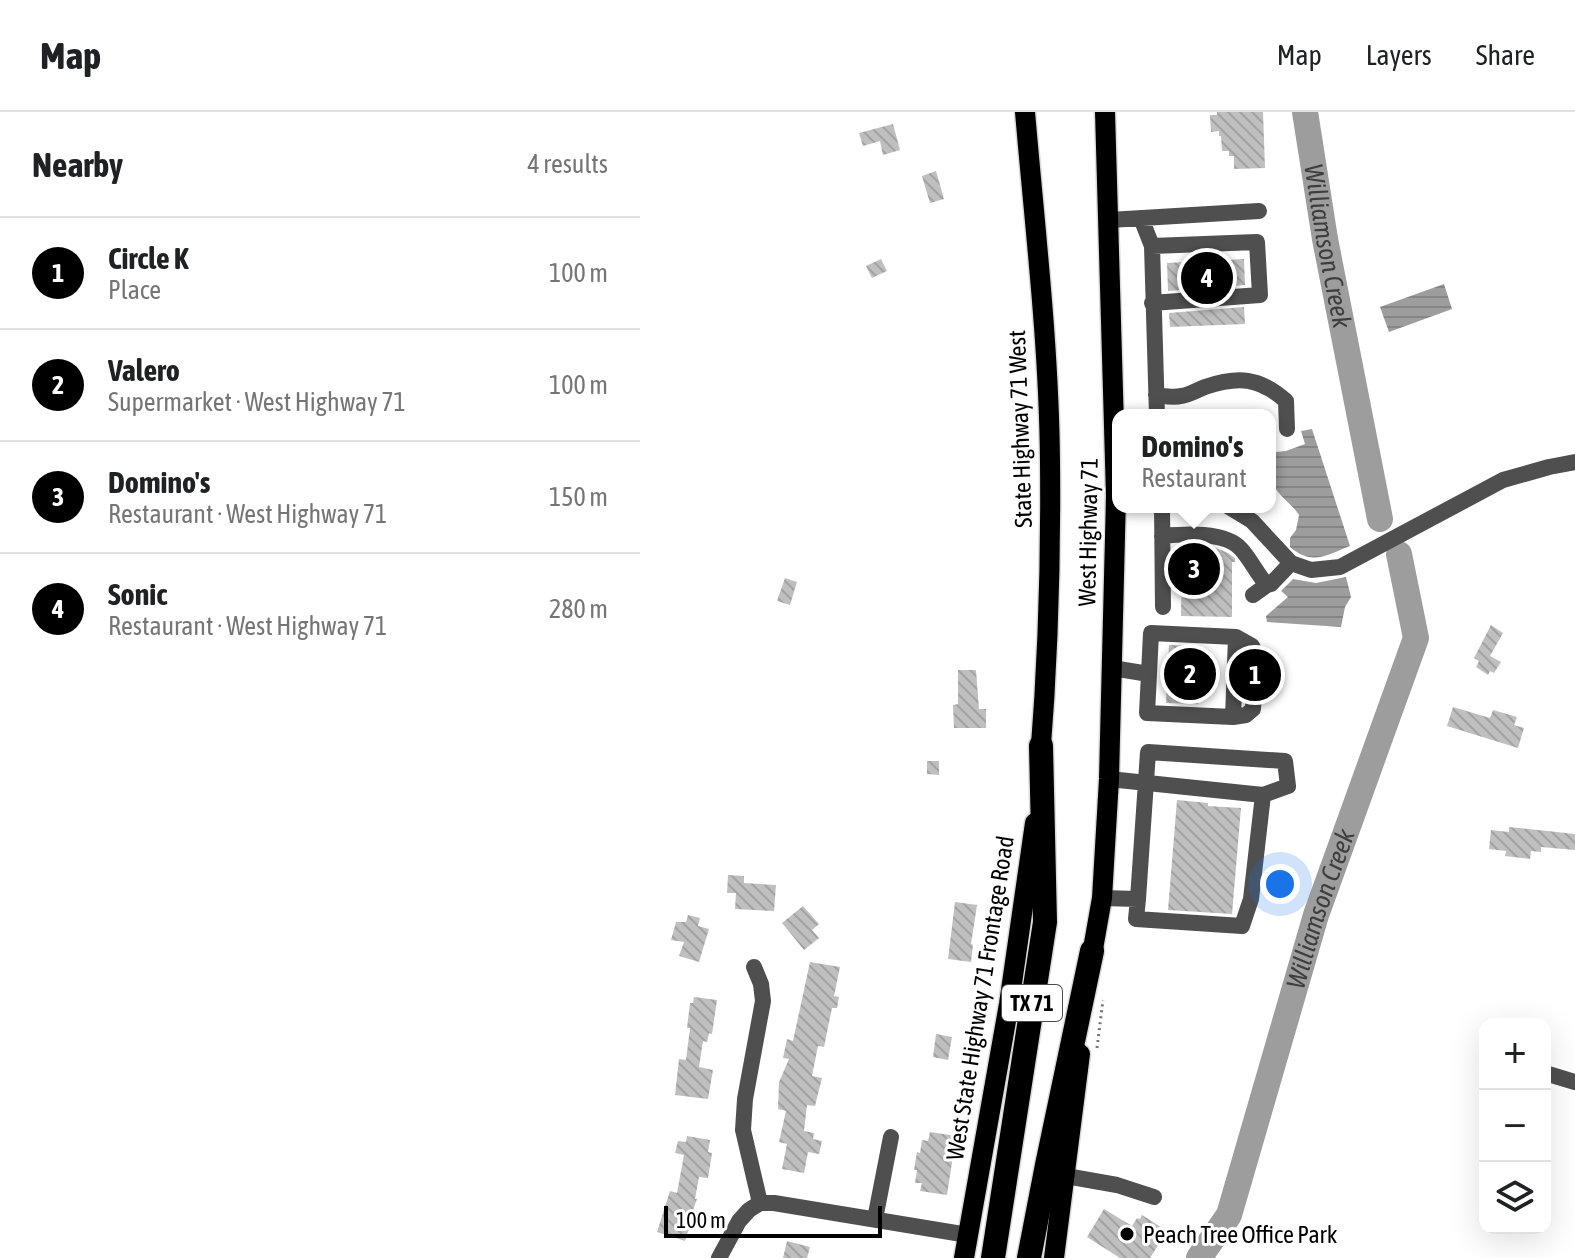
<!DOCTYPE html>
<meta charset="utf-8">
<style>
:root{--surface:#fff;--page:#f6f6f6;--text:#202124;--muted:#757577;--line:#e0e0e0;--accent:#000}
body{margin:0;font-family:"Asap Condensed",sans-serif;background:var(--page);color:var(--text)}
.controls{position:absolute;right:24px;bottom:24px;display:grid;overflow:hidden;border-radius:16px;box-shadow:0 8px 32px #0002}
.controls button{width:72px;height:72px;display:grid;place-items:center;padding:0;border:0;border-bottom:2px solid var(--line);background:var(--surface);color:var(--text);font:40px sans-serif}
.scale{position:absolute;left:24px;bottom:20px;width:218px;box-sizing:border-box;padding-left:8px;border:4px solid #000;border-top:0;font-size:22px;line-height:28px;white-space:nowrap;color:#000;-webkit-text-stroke:6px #fff;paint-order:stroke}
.you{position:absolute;left:640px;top:772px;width:28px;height:28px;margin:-20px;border:6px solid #fff;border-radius:50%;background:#1a73e8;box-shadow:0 0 0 12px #1a73e833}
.badge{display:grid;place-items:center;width:52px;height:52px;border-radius:50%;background:var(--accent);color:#fff;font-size:26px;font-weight:700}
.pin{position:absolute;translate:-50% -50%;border:4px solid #fff;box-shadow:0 2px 8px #0006}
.popup{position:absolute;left:472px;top:297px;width:164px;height:104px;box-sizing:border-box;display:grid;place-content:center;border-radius:16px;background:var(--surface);filter:drop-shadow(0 2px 6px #0005);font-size:26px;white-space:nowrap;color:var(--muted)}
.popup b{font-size:30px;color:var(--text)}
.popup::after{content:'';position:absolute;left:50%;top:100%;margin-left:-16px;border:16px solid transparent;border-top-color:var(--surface)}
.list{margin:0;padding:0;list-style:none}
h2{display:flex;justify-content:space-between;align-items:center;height:104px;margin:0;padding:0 32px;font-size:34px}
h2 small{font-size:26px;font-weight:400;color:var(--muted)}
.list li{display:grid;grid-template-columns:52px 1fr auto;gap:24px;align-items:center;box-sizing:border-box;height:112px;padding:0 32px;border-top:2px solid var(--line)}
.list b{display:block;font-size:30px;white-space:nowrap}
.list p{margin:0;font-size:26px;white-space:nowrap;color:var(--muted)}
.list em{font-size:26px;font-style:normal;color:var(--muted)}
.icon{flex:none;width:44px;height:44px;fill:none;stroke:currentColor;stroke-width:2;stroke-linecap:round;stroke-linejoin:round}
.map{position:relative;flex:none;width:935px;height:1146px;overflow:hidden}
header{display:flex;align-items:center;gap:48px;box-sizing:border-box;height:112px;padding:0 40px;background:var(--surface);border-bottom:2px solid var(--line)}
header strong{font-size:38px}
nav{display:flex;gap:44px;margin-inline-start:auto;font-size:28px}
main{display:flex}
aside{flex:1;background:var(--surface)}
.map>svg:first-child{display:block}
</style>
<header>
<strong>Map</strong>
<nav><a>Map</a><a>Layers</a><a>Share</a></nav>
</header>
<main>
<aside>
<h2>Nearby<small>4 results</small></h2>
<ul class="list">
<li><span class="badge">1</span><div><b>Circle K</b><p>Place</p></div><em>100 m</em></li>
<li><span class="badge">2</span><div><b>Valero</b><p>Supermarket · West Highway 71</p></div><em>100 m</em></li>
<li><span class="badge">3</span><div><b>Domino's</b><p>Restaurant · West Highway 71</p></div><em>150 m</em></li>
<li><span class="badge">4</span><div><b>Sonic</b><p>Restaurant · West Highway 71</p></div><em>280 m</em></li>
</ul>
</aside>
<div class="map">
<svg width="935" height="1146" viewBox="0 0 935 1146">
<defs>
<pattern id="water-rules" width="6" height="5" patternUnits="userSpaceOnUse" patternTransform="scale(2)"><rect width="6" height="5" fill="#9d9d9d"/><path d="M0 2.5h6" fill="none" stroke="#858585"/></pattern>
<pattern id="building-back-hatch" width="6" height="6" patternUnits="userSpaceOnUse" patternTransform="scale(2)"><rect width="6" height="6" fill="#bfbfbf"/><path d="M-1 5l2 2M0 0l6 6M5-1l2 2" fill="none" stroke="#a2a2a2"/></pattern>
</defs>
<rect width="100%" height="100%" fill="#fff"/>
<path fill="url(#water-rules)" d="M804,172L812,197L749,220L740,195Z
M672,317L710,434C687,443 672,454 650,435V426L656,418L659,403C652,391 632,380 632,366C632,358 635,348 636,340L646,339L665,332L661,319Z
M706,465L711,485L705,495L701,515L627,510L626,504L648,485L641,479L653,467L676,471Z"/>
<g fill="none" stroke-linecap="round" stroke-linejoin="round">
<g stroke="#9d9d9d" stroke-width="26">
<path id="s1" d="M665,0L685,127L740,407"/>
<path id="s2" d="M559,1146L589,1103L676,803L776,526L759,442"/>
</g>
</g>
<path fill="url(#building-back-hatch)" d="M577,0H623L625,56L594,57V44H589V39H582L581,24H579V19L571,20L570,3H577Z
M253,12L260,38L243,43L240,29L223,34L219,21Z
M296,59L304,87L290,91L282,64Z
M241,147L247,159L232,166L226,154Z
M604,147L605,173L528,179L527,151Z
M604,195L605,212L530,215L529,201Z
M542,435L576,436L588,441L595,446V450H592V505L541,504Z
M145,466L157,470L150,493L137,489Z
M851,513L863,521L850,544L861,550L854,561L850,559L848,563L836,555L839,549L834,546Z
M529,533L561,534L560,552L568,553L567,574H559L558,592L526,591Z
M318,558H336L339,597H346V616H314L313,593L318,592Z
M813,595L850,606L853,598L877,605L874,613L884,616L878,636L807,614Z
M287,649H299V663L287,662Z
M537,688L568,691V694L601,696L592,802L528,798Z
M869,715L935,722V738L901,735V740L891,739L890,747L865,744L866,739L849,737L851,718L869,720Z
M88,763L104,764V771L136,773L134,799L95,797L96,781H87Z
M315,790L337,793L331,832L333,833L331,850L308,847Z
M163,794L179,812L172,818L179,826L164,838L142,811Z
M48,803L60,806L58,814L69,817L59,850L39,844L44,830L31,828L36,810H46Z
M170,850L200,855L194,884L199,885L197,896H192L184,935L178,934L172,964L182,966L175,994L167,993L164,1019L174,1021L173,1027L182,1029L179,1042L168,1040L164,1061L142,1057L147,1032L139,1030L146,999L138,997L139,970L149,947L143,946L147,927L153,929Z
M54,885L77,888L72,922L69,921L67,930L63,929L59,955L73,958L68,987L35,983L39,947L46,948L50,916H47L50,891H53Z
M296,922L312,925L308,948L293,945Z
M290,1020L316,1024L307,1083L280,1079L282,1071H275L277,1058H274L277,1040L280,1041L282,1028L288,1029Z
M47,1024L70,1028L68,1040L72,1041L68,1066L59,1065L55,1087H57L53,1098L59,1100L55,1111L51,1110L45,1129L17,1120L30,1079L37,1081L44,1043L35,1041L38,1029L46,1030Z
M464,1097L492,1114L497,1106L500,1107L502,1103L527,1119L510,1146H480L447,1125Z
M147,1129L170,1135L167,1146H143Z"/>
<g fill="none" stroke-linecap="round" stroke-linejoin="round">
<g stroke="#dbdbdb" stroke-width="23">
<path id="major" d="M385,0C395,117 409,233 410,350C411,449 408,548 400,647
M450,854L462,786L469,667L476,384L465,0
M324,1146L369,892L395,711
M414,1146L440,942"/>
</g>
<g stroke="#dbdbdb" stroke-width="27">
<path id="highway" d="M353,1146L405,810L401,634
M389,1146L407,1053L452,839"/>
</g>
<path stroke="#717171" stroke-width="3" stroke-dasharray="2 4" stroke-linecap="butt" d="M457,936L463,888"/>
<path stroke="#4f4f4f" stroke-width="16" d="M501,106L512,134L517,303
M469,108L619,99
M512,134L617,130L620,183L512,191
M516,283C524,284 534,286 541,284C549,283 557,278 565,275C598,264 619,265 646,289L647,317
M522,395L523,495
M589,395L612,409L651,451L671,458L700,455L863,368L909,355L935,350
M522,424C544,422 585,419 601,437C611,448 617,462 627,473L631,472L651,451
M613,483L627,473
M472,556L509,562L511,521L596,525L593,605L507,601L509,562
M593,605L606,603L613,597L616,542L612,534L596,525
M462,786L498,787L508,640L645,649L648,674L623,683L469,667
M498,787L496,807L602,814L611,787L623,683
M114,855L121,872L123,889L105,987L103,1018L120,1091
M905,961L935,970
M426,1064L477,1073L514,1085
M235,1107L251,1025
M79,1146L99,1109L109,1098L120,1091H134L328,1123"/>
<use href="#major" stroke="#000" stroke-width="20"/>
<use href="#highway" stroke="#000" stroke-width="24"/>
</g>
<circle fill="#000" stroke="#fff" stroke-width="3" cx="487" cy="1122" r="8"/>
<g text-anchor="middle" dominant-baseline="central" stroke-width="6" stroke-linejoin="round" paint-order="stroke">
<rect fill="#fff" stroke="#4c4c4c" stroke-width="2" x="362" y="873" width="60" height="36" rx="6"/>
<g font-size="22" font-weight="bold" fill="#000">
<text x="392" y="891">TX 71</text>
</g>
<g font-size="24" fill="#000" stroke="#fff">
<text transform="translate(380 317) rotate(-92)">State Highway 71 West</text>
<text transform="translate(448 420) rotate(-89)">West Highway 71</text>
<text transform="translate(340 886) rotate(-81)">West State Highway 71 Frontage Road</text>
</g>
<g font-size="24" fill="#000" stroke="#fff" text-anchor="start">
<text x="503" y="1122">Peach Tree Office Park</text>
</g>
<g font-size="26" font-style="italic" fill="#3e3e3e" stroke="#fff">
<text stroke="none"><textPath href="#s1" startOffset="136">Williamson Creek</textPath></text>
<text stroke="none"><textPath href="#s2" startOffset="372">Williamson Creek</textPath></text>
</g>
</g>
</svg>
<div class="controls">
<button>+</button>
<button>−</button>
<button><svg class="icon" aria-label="layers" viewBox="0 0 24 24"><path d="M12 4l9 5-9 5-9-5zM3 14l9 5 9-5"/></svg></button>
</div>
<div class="scale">100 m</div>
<div class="you"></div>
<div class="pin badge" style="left:615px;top:563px">1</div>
<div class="pin badge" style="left:550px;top:562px">2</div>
<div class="pin badge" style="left:554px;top:457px">3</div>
<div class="popup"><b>Domino's</b>Restaurant</div>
<div class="pin badge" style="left:567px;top:166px">4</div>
</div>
</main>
